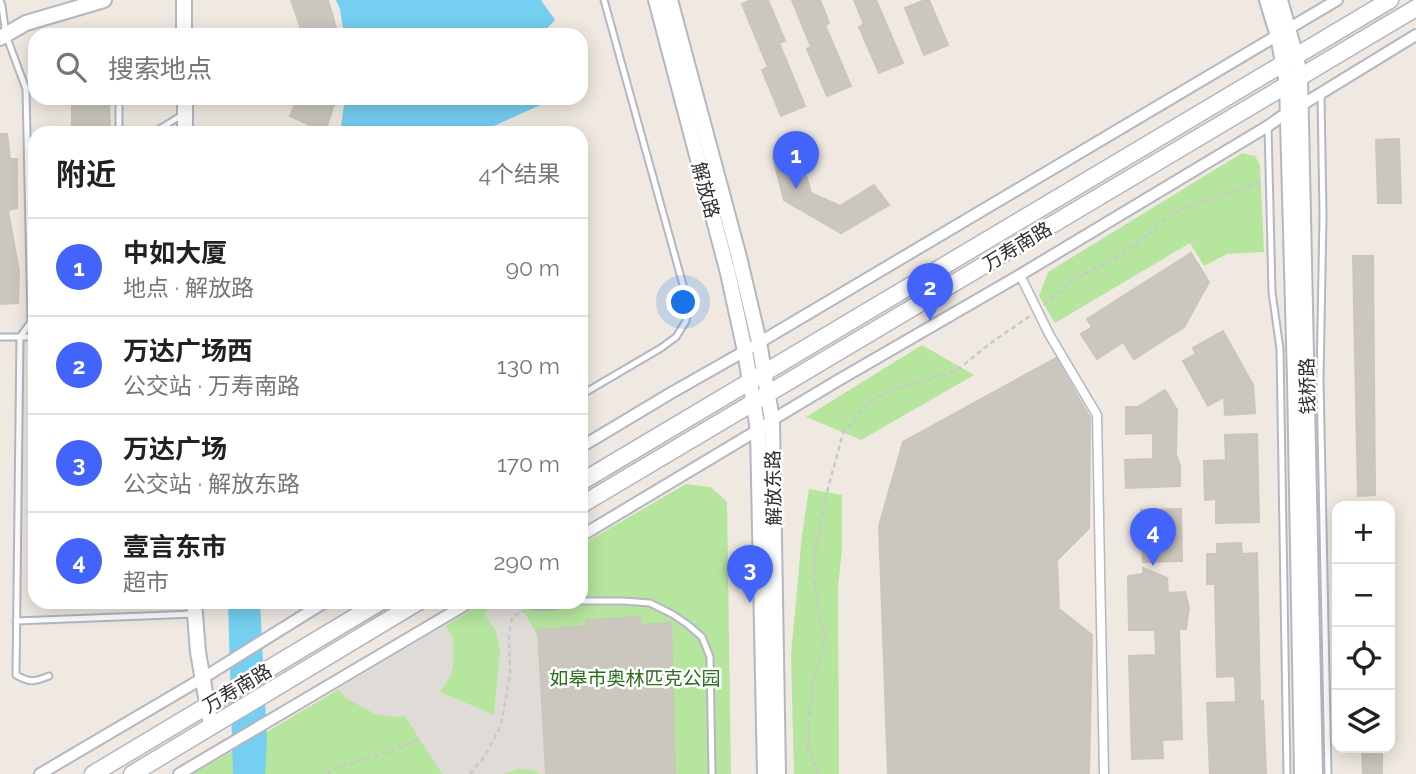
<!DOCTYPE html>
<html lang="zh">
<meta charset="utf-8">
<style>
:root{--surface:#fff;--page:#f6f6f6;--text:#222;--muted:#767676;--line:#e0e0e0;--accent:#4264fb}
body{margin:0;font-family:Raleway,"Noto Sans SC",sans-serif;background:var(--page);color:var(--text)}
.controls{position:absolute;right:21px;bottom:21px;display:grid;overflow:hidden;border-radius:14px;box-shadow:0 4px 18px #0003}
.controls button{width:63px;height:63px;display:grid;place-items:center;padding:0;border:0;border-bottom:2px solid var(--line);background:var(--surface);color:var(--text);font:35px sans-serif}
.you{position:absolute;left:684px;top:303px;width:24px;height:24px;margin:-18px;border:5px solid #fff;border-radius:50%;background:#1a73e8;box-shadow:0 0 0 10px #1a73e833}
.badge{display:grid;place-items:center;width:46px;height:46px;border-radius:50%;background:var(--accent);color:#fff;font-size:23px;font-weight:700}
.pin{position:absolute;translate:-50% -58px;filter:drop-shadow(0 2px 4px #0008)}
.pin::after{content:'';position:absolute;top:37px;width:24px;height:21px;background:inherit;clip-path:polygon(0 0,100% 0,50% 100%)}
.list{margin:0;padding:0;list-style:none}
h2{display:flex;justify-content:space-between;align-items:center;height:91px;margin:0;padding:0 28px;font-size:30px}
h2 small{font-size:23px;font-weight:400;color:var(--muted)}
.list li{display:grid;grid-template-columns:46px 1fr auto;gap:21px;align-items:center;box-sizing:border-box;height:98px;padding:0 28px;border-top:2px solid var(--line)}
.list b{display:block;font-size:26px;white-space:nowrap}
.list p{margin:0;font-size:23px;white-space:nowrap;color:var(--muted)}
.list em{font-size:23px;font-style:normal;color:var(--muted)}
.icon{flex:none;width:38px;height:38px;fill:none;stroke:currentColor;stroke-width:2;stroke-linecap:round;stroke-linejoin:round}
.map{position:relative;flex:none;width:1416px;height:774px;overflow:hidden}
.search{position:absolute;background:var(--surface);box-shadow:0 4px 18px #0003;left:28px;top:28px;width:560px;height:77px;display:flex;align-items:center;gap:18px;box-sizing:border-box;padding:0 24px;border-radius:21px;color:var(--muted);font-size:26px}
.panel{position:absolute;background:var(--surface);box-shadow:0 4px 18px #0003;left:28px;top:126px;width:560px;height:483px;border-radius:21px}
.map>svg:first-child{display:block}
</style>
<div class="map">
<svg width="1416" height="774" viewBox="0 0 1416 774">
<rect width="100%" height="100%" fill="#efe9e1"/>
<path fill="#b6e59e" d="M1242,153L1255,156L1260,165L1264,252L1227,254L1204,266L1190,243L1055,323L1039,296L1048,272Z
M922,345L974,375L861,440L806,417Z
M686,484L711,487L727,502L731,774H192L265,733L485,602H581V545Z
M809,489L842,495V550L838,586L839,774H794L791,655L802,535Z"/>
<path fill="#dfdcd8" d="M502,602H519L540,641L546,774H540L533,770L518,769L504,774H442L405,716L392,717L375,714L346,698L338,689L446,625L453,639V667L450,677L440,692L494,715L500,650L496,631L484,613Z"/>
<path fill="#75cff0" d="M336,0H541L555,20L544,31L546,35H344L340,9Z
M345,98H556L478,133H336L341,126Z
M228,602H260L267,739L265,774H233Z"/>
<path fill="#cbc7bf" stroke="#cbc5ba" stroke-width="2" d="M291,0H328L338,35H301L300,26Z
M751,0H768L785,41L779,43L805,106L781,116L762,70L768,67L742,4Z
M792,0H820L829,23L825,25L851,86L827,96L807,49L811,47Z
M854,0H876L903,63L879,73L859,27L864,24Z
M925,0H929L948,45L924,55L905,8Z
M72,98H109L110,133H72Z
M298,98H336L325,132L290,116Z
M0,134H7L10,159H17V208L8,210L19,271L18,303L0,304Z
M1399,139L1401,203H1378L1376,140Z
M798,147L811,193L840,206L874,185L889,205L841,233L784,200L773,157Z
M1191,253L1209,282L1184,327L1134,359L1123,342L1097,359L1081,334L1092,327L1087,319Z
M1353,256H1373L1375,495L1358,496Z
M1223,331L1253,385L1255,413L1225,415L1224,397L1208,406L1183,361L1196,354L1193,348Z
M1056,358L1090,418L1089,528L1057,560L1059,609L1092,635L1089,774H888L879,526L903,442Z
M1165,390L1177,410L1176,455L1180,465V486L1126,488L1125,460L1153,459V433L1126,434V407H1138Z
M1257,434L1259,522L1216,523V499L1205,500L1204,461L1226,460L1225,435Z
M1181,509L1182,561L1143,562L1141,510Z
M1241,543L1242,554L1257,553L1260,701H1263L1266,774H1210L1207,703L1236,702L1235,676L1217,677L1215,584H1207V554H1217V544Z
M1143,568L1167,578L1168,593L1185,592L1189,608L1186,629H1179L1182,739L1162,740L1163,758L1132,759L1129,656L1156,655L1155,630H1129L1128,576L1143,574Z
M640,617L641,625L671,623L675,774H546L538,630L586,626V620Z
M1362,748H1382V774H1363Z"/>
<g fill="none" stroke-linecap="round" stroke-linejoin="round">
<g stroke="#b4b7c1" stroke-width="9">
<path id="service" d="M0,0L2,6L6,35L26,89L31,322L20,337L16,675C30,683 34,682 49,676
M1321,95L1323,216L1320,379L1328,774
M119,98V133
M1268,126L1272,292L1280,349L1287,774
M153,133L182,115
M0,337H35
M581,395L661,348L676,337L686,321L688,303L604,0
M581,601H623L650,603L672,614L687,624L702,637L710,657L712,774
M530,602L533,606H553L571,602
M16,621L194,614"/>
</g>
<g stroke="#b4b7c1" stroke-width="11">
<path id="pedestrian" d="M1020,275L1049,334L1097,415L1104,774"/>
</g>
<g stroke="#b4b7c1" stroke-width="14">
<path id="minor" d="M581,447L671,393L745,351L1337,0
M581,536L758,430L772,420L837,381L1020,275L1268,126L1288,112L1300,106L1416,35
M40,774L203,678L325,602
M179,774L470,602"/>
</g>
<g stroke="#b4b7c1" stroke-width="18">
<path id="tertiary" d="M184,0V35
M656,0L728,273L745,351L758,430L765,774
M670,0L739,257L759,342L772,420L778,774
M1267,0L1278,36L1287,84L1295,379L1302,774
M1280,0L1296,57L1300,76L1315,774
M0,38L26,23L104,0
M185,98V133
M194,602L198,652L211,726"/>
</g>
<g stroke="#b4b7c1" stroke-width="19">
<path id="secondary" d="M581,482L1390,0
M581,505L1416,8
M93,774L380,602
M132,774L418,602"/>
</g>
<path stroke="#c9c9c9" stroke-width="2.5" stroke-dasharray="5 3.5" stroke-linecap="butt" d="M1044,305L1073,280L1119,256L1139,242L1161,222L1179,210L1249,187L1260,181
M327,774L332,769L386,753L420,739
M470,774L485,756L501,725L510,674L509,636L512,617L525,610
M819,774L808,750L809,719L813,682L825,638L818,611L814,580V558L827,492L843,433L868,403L888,391L947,374L961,367L992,342L1030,316"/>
<use href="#service" stroke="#fff" stroke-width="5"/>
<use href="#pedestrian" stroke="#fff" stroke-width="8"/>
<use href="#minor" stroke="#fff" stroke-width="10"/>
<use href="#tertiary" stroke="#fff" stroke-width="14"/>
<use href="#secondary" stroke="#fff" stroke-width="16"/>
</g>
<g text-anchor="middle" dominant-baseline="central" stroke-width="5" stroke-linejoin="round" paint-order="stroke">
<g font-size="19" fill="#2e2e2e" stroke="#fff">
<text transform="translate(706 190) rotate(75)">解放路</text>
<text transform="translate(1017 246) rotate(-31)">万寿南路</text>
<text transform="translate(1307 386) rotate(-91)">钱桥路</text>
<text transform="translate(773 488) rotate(-91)">解放东路</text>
<text transform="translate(237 688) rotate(-31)">万寿南路</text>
</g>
<g font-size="19" fill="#2c6e1b" stroke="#fff">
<text x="635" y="678">如皋市奥林匹克公园</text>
</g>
</g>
</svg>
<div class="controls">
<button>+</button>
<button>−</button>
<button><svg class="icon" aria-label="locate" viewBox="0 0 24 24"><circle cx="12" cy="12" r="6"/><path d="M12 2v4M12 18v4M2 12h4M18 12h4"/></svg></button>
<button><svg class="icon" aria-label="layers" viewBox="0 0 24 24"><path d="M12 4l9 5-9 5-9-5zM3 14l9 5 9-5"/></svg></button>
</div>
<div class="you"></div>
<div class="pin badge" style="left:796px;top:189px">1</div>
<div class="pin badge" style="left:930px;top:321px">2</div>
<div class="pin badge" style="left:750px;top:603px">3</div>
<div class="pin badge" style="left:1153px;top:566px">4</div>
<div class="search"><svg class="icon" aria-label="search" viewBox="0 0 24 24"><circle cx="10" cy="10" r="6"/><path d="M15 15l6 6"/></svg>搜索地点</div>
<section class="panel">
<h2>附近<small>4个结果</small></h2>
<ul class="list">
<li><span class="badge">1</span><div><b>中如大厦</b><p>地点 · 解放路</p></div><em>90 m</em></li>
<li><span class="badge">2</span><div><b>万达广场西</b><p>公交站 · 万寿南路</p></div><em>130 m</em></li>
<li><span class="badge">3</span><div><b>万达广场</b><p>公交站 · 解放东路</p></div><em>170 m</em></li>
<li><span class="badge">4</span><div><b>壹言东市</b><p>超市</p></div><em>290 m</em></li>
</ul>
</section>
</div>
